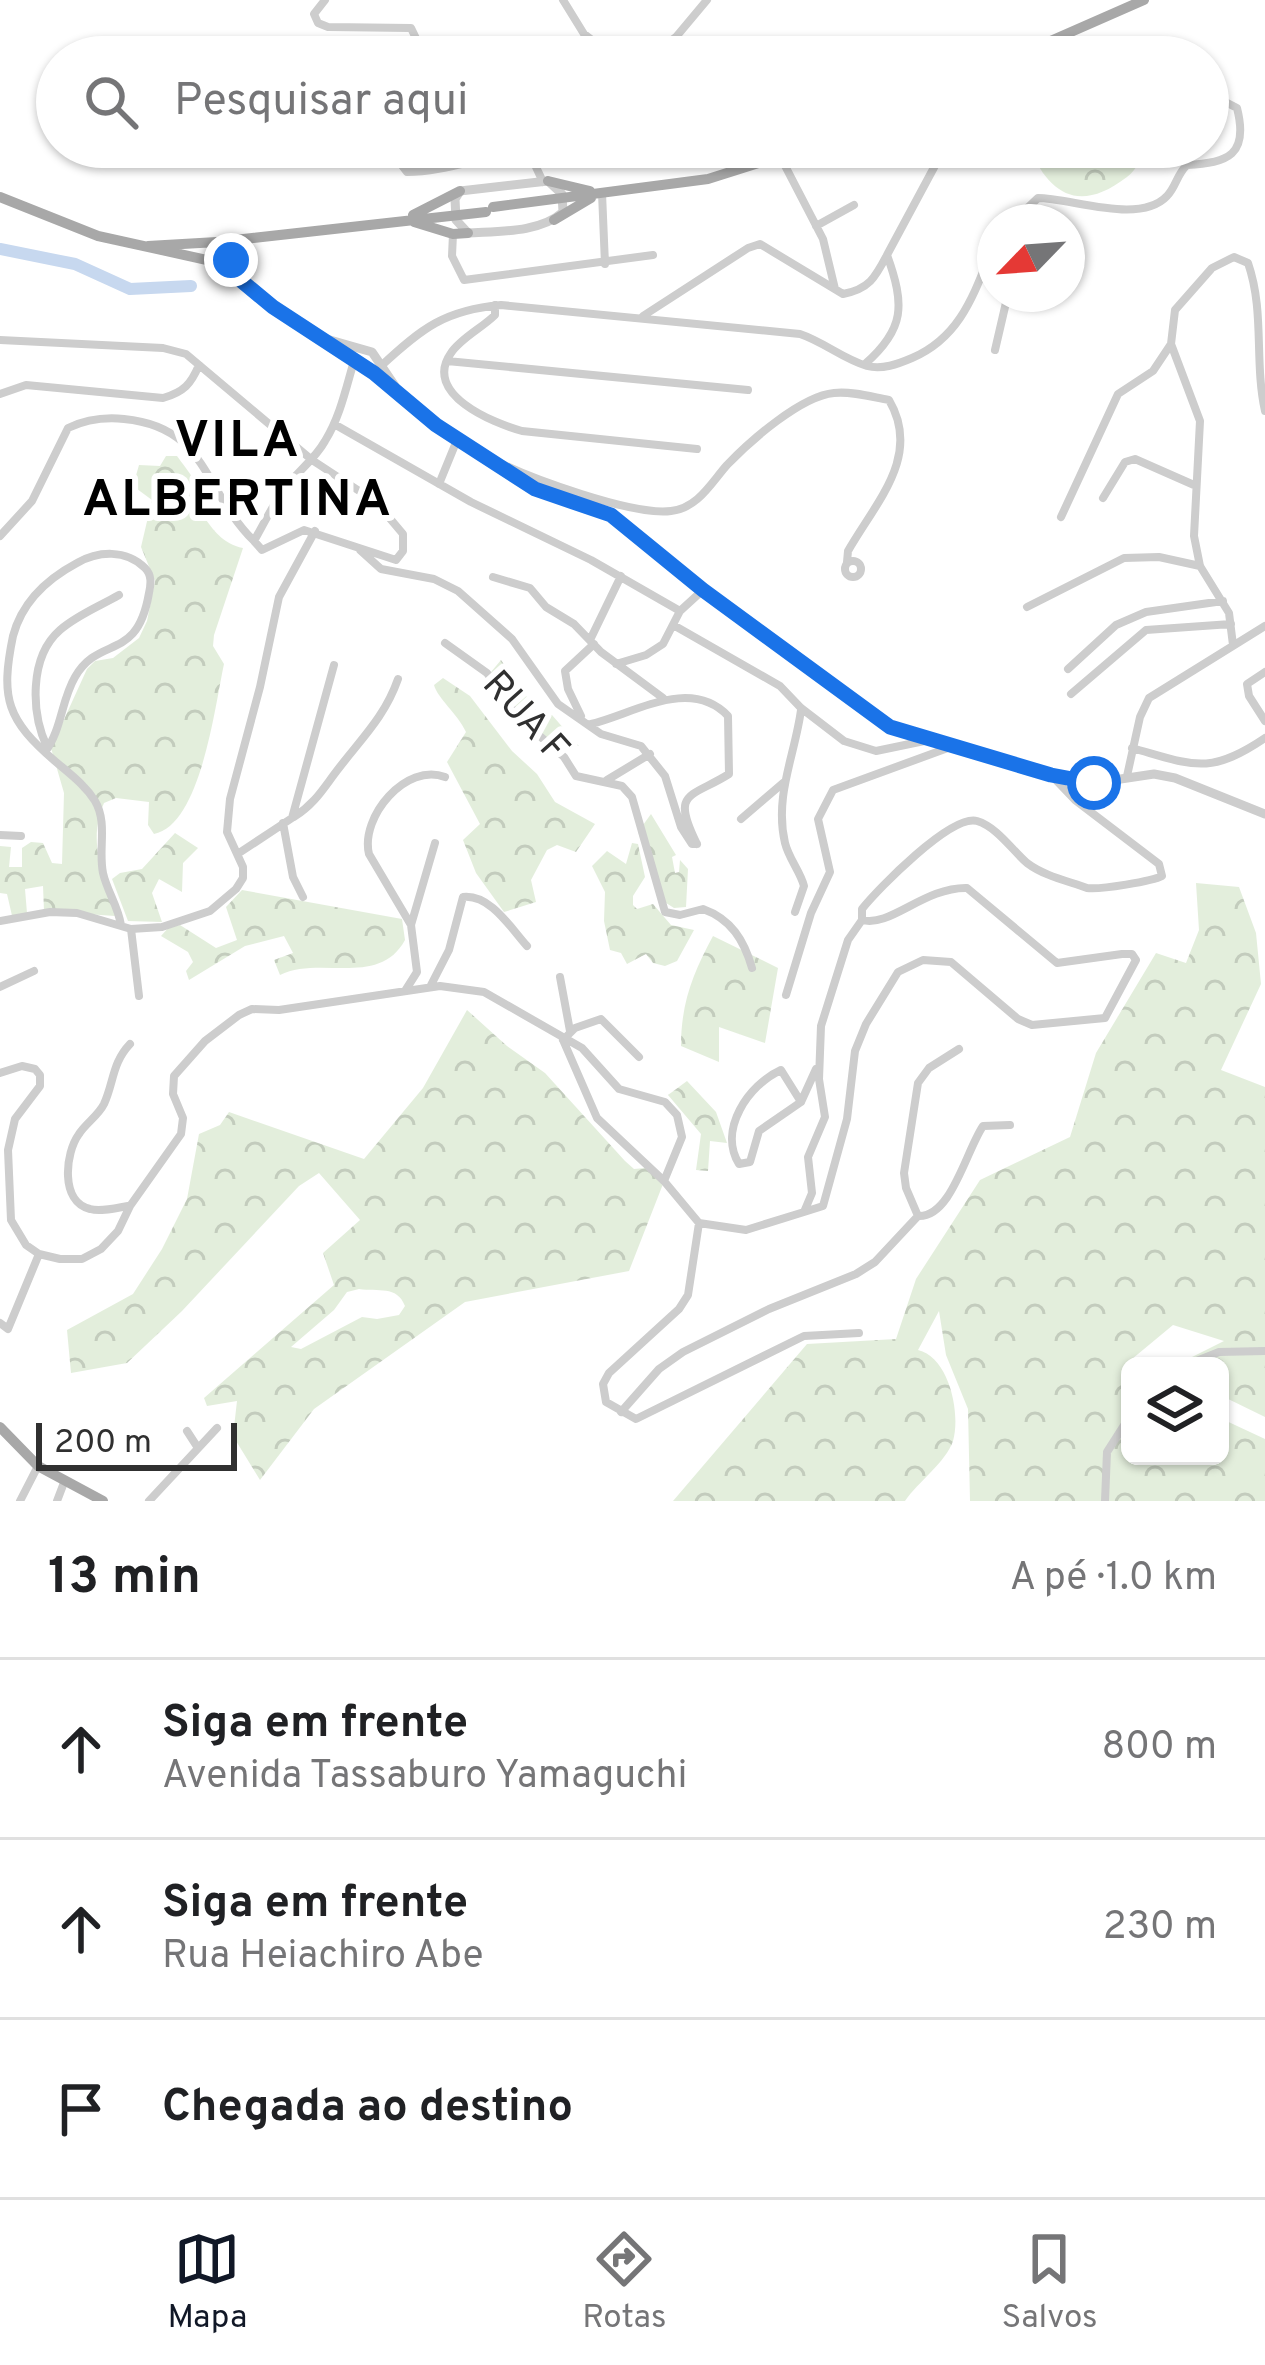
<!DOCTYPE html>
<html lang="pt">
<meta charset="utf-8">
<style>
:root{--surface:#fff;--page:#f6f6f6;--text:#202124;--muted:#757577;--line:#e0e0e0;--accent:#111827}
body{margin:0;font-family:Overpass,sans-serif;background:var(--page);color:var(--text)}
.controls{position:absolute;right:36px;bottom:36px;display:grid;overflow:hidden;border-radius:18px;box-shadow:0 3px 9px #0004}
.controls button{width:108px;height:108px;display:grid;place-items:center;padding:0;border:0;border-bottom:3px solid var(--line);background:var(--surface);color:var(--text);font:60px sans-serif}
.compass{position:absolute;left:977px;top:204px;width:108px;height:108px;border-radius:50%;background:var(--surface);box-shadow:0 3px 9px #0004;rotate:245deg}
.scale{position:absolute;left:36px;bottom:30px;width:201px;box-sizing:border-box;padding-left:12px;border:6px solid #303030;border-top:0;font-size:33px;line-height:42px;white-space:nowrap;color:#303030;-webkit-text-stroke:9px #fff;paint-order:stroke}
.stop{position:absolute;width:36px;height:36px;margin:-27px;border:9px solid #1a73e8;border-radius:50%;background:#fff}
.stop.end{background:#1a73e8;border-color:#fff;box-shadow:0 3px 12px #0008}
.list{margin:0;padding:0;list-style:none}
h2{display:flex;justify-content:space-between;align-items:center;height:156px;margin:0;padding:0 48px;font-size:51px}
h2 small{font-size:39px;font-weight:400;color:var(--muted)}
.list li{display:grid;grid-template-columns:78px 1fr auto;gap:36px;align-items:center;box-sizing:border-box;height:180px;padding:0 48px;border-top:3px solid var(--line)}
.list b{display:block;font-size:45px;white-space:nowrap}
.list p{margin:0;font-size:39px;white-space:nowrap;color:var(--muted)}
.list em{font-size:39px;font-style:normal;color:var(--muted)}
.icon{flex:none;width:66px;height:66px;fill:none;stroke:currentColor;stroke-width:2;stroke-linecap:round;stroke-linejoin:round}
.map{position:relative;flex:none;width:1265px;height:1501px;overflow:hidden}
.search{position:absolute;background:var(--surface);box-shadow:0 3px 9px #0004;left:36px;right:36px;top:36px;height:132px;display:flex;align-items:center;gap:30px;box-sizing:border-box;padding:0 42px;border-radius:66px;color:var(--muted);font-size:45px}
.sheet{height:696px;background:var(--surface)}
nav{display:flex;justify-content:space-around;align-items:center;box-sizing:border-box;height:168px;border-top:3px solid var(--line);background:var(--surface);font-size:33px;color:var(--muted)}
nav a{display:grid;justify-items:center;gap:6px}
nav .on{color:var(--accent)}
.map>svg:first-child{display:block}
</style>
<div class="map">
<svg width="1265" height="1501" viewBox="0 0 1265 1501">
<defs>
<pattern id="forest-crowns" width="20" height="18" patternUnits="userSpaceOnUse" patternTransform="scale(3)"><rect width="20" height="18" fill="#e3eedc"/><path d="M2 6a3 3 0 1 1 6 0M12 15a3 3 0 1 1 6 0" fill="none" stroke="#c3ccbd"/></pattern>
</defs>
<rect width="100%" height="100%" fill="#fff"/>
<path fill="url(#forest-crowns)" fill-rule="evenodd" d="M1029,147H1152C1141,155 1138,169 1127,177C1080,213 1050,196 1029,147Z
M166,456H177C189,473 207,492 202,514C213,530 223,544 243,548L214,635L213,646L224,664C215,705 201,825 154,834L148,825L149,802L116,798L104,803C86,845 106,876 115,916L44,911L43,886L25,889L27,913L13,920L7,894L0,893V846L11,847L9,867H22V848L31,842L43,843L52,863L62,864L64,793L51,748L87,669L95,661L113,658L139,638L147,621L155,581L141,547L152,500L133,486L139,465L160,466Z
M501,660L541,717L552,715L579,746L558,739L553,742L552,750L520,727L486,678Z
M443,678L470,696L512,751L537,774L555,802L595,824L576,852L557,845L547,850L531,880L536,902L504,912L476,873L463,840L480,824L447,762L466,732C457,713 438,699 434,685Z
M651,814L676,855L672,857L675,873L679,872L680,860L688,869L686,907L674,908L663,901L638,832Z
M175,833L198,848L183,863L182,892L159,879L152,893L162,922L128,921L112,879L120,873L142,869Z
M632,843L638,844L645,877L633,896V905L637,909L653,904L671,925L694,930L677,961L665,966L653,963L646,954L627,964L621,953L610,950L604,921L605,892L592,866L607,851L626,864Z
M1196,883L1239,887L1256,933L1261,984L1221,1070L1265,1087V1417L1220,1395V1366H1174L1224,1341L1173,1325L1126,1364L1130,1366V1456H1220V1418L1265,1439V1501H970L968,1409L946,1355L939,1311L918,1350C949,1357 961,1413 953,1441C946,1462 918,1482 905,1501H673L807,1344L896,1339L916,1279L980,1180L1070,1137L1096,1053L1156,953L1186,963L1199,930Z
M242,890L402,919L405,940C379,988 319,955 280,975L274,960L293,953L284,936L245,946L189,980L186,971L193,962L188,952L161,936L169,927L180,925L216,948L237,940L226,907Z
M713,936L778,968L765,1043L719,1027V1062L681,1046C681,1003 693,973 713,936Z
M467,1010L507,1046L545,1073L625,1161L634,1169L645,1168L663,1184L629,1271L465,1302L314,1409L260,1480L233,1436L237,1401L207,1406L204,1398L334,1285L323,1253L360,1220L319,1173L299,1186L182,1311L127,1363L71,1373L67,1330L133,1294L162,1249L187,1199L199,1134L220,1125L229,1112L364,1159L423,1088ZM359,1289C378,1292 397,1285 405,1306L399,1315L377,1319L362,1317L301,1349L291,1347L334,1310L347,1292Z
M687,1081L716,1112L727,1143L710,1141L708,1171L696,1170L701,1134L668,1095Z"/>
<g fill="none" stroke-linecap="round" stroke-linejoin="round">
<path stroke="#c7d8ef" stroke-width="12" d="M0,249L75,264L130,289L191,286"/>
<path stroke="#cdcdcd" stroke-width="8" d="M325,0L314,14L318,23L328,27L411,28L425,57
M563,0L584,34L614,57
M366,57L393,46L422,53
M525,57L538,49L554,57
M649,57L676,37L707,0
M376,147L397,159
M401,147L397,159L407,172C449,172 487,153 529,152L543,182
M781,158L823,239L835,289
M602,193L605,264
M1005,222L1021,214L1038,198C1071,198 1140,225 1167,196C1176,187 1177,174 1187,165C1228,163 1249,155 1237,108L1208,93
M816,226L854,205
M453,234L452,256L464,280L653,255
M495,305V315C482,328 461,338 451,353C422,394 493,423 522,431L697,449
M643,316L748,248L760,244L843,294C869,289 875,278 887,255
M0,340L163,348L186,354L312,460L376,502L403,534V551L396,560L304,530L262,550L254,541C263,525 272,507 282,492C295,473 314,461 325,441C340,417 346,388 354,361
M995,350L1008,294
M447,361L748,390
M865,364C905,329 905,305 887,255L945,147
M381,366C422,328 445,310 501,305L800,334C824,342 843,359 867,366C882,370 898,364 912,358C963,336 975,290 995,242
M0,394L26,385L163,398C184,392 191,384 199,365
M334,424L471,502L591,560L680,611
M494,460C529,478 633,516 671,511C698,508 711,483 727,465C750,441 801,396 834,393C852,391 872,397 889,400C922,456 876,502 848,551L847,562
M439,484L457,440
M1103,498L1125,462L1135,459L1194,485
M1061,517L1118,394L1153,371L1171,344
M0,536L32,501L68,428C85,420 105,417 124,419C208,427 203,491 254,541
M360,550L381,569L434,579L458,591L512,639L558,704L601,734L641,746L665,776L681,827L692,844H697
M845 569a8 8 0 1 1 16 0a8 8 0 1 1-16 0Z
M493,577L530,588L546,607L574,624L601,652L663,698
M1027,607L1124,558L1159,557L1200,566
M675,626L780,686L801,708L844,741L876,751L929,740
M590,640L621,576
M445,643L487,673L519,718L564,757L576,776L622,786L632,797L665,912L680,915L703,909C731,919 744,940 752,968
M1233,645L1229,613L1200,566L1194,536L1200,421L1171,344L1175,310L1212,268L1234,257L1248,263C1265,312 1254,361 1265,411
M616,664L646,655L663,644L680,611L703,590
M1068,669L1116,625L1146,612L1223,601
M1265,672L1247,684L1249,696L1265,721
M1071,694L1146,630L1231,624
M581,716L568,689L565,671L594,644
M591,724C633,714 690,676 728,716L729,774C691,798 670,790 697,844
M47,747C31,713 29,657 60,630C77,615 100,606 119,595
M1132,748C1193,765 1209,776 1265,738
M45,752C62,729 61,701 75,677C100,634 137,663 149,593C151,584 152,575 145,568C126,549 98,551 77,563C47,579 22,602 13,636C0,699 7,720 56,762C70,774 85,785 95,801C108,823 98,849 103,873C107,891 118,906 121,925
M1127,776L1140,717L1149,698L1265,626
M607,780L650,754
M294,817C316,803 324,787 339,768C363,737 385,716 398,679
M741,819L783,783
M283,823L293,877L303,897
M0,835L21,836
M239,853L292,818L334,665
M795,912L804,886C800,871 789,859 785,843C774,796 795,755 801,710
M0,921L50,912L77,913L131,929L162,927L210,911L236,889L243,878V867L227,832L230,799L260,687L279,597L315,531
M411,925L369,854C360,817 406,762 445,777
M131,929L139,996
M560,977L570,1031
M431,985L449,950L463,897C490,894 510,927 527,946
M0,987L34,971
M405,991L417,972L411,925L435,843
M786,995L811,913L830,872L818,819L833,790L956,745
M563,1040L597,1118L664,1181L699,1223L746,1230L804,1212L812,1193L808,1157L825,1117L819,1079L821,1026L848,940L862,920V909C878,889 951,814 977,821C997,827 1012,850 1027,863C1044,876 1068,881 1087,888C1100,890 1153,881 1162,876L1159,864L1075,800L1053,777
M563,1040L575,1028L601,1019L639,1057
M0,1073L22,1066L35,1069L40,1075V1086L15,1119L8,1150L11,1220L26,1245L39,1254L60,1259H82L101,1249L118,1231L130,1206L181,1134L183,1118L173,1094L174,1076L205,1041L239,1015L252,1009L279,1010L440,986L484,992L582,1048L619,1089L665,1102L677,1115L682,1137L664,1181
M801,1102L781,1070C748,1085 718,1130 739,1164L750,1162L759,1131L801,1102L816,1069
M128,1206C116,1208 101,1212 90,1209C60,1202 65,1153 79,1134C86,1123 98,1116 104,1104C114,1082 112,1063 130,1044
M804,1212L823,1206L847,1119L855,1051L866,1024L898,972L923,960L951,962L1018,1019L1032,1025L1105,1018L1136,960L1132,954H1122L1057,963L967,888C924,887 890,928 862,920
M918,1216L906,1188L904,1173L918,1083L929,1068L959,1049
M918,1216C951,1218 966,1151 983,1126L1010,1125
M699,1223L688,1295L679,1309L609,1373L603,1384L606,1402L636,1419L804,1336L859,1333
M0,1323L8,1329L39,1254
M1184,1366L1219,1352L1265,1351
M621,1412L659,1369L683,1352L769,1309L856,1274L875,1262L918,1216
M187,1431L198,1448
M20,1501L38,1466
M57,1501L65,1480
M149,1501L217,1428
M1105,1501L1107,1452L1130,1416"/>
<path stroke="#cdcdcd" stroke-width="9" d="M548,181L562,194L563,212C540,233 498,231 468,233L456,220L455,199L460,191Z
M220,264L273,307L373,373L436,426L495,465L535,489L611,515L703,590L890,727L1050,775L1094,783L1154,774L1175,778L1265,814
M330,340L372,352L395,386"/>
<path stroke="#a8a8a8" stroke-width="10" d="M1014,57L1144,0
M548,181L590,191
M0,197L98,236L216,262
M493,207L708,179L809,147
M413,215L460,191
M554,220L591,198
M414,222L453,234L468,233
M212 252a11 11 0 1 1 22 0a11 11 0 1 1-22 0Z
M226,241L486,212
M148,246L217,242
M0,1427L38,1466L103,1501"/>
</g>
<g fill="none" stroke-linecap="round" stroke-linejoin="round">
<path stroke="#1a73e8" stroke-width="15" d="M231,260L238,278L273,307L374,373L436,425L535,489L611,515L703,590L890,727L1051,775L1094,783"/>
</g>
<g text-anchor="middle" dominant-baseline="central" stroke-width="12" stroke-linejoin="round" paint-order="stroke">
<g font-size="39" fill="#303030" stroke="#fff">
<text transform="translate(524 718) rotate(48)">RUA F</text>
</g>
<g font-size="51" font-weight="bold" letter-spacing="3" fill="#000" stroke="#fff">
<text x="238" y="443">VILA<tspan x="238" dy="59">ALBERTINA</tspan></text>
</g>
</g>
</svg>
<div class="controls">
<button><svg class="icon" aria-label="layers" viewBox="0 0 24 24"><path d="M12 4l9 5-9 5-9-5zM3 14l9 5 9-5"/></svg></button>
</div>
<svg class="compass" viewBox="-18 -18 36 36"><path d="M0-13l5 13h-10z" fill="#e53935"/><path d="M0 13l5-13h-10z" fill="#757577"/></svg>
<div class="scale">200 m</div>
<div class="stop" style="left:1094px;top:783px"></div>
<div class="stop end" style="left:231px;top:260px"></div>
<div class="search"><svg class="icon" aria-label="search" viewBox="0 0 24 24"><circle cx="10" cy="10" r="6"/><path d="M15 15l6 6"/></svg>Pesquisar aqui</div>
</div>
<section class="sheet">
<h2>13 min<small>A pé · 1.0 km</small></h2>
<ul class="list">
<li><svg class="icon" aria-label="ahead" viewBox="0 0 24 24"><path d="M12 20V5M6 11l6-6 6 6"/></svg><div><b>Siga em frente</b><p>Avenida Tassaburo Yamaguchi</p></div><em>800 m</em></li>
<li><svg class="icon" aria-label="ahead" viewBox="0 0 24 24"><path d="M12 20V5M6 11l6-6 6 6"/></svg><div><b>Siga em frente</b><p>Rua Heiachiro Abe</p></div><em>230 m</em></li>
<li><svg class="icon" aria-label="arrive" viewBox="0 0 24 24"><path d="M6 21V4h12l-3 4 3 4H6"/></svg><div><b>Chegada ao destino</b></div></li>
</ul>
</section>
<nav>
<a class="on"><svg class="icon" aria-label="map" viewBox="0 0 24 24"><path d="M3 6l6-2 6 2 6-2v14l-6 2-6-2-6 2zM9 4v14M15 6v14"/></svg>Mapa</a>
<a><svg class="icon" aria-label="directions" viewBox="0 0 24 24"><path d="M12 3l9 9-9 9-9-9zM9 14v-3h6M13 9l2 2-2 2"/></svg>Rotas</a>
<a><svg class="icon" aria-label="saved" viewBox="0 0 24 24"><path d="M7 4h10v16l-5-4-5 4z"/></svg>Salvos</a>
</nav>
